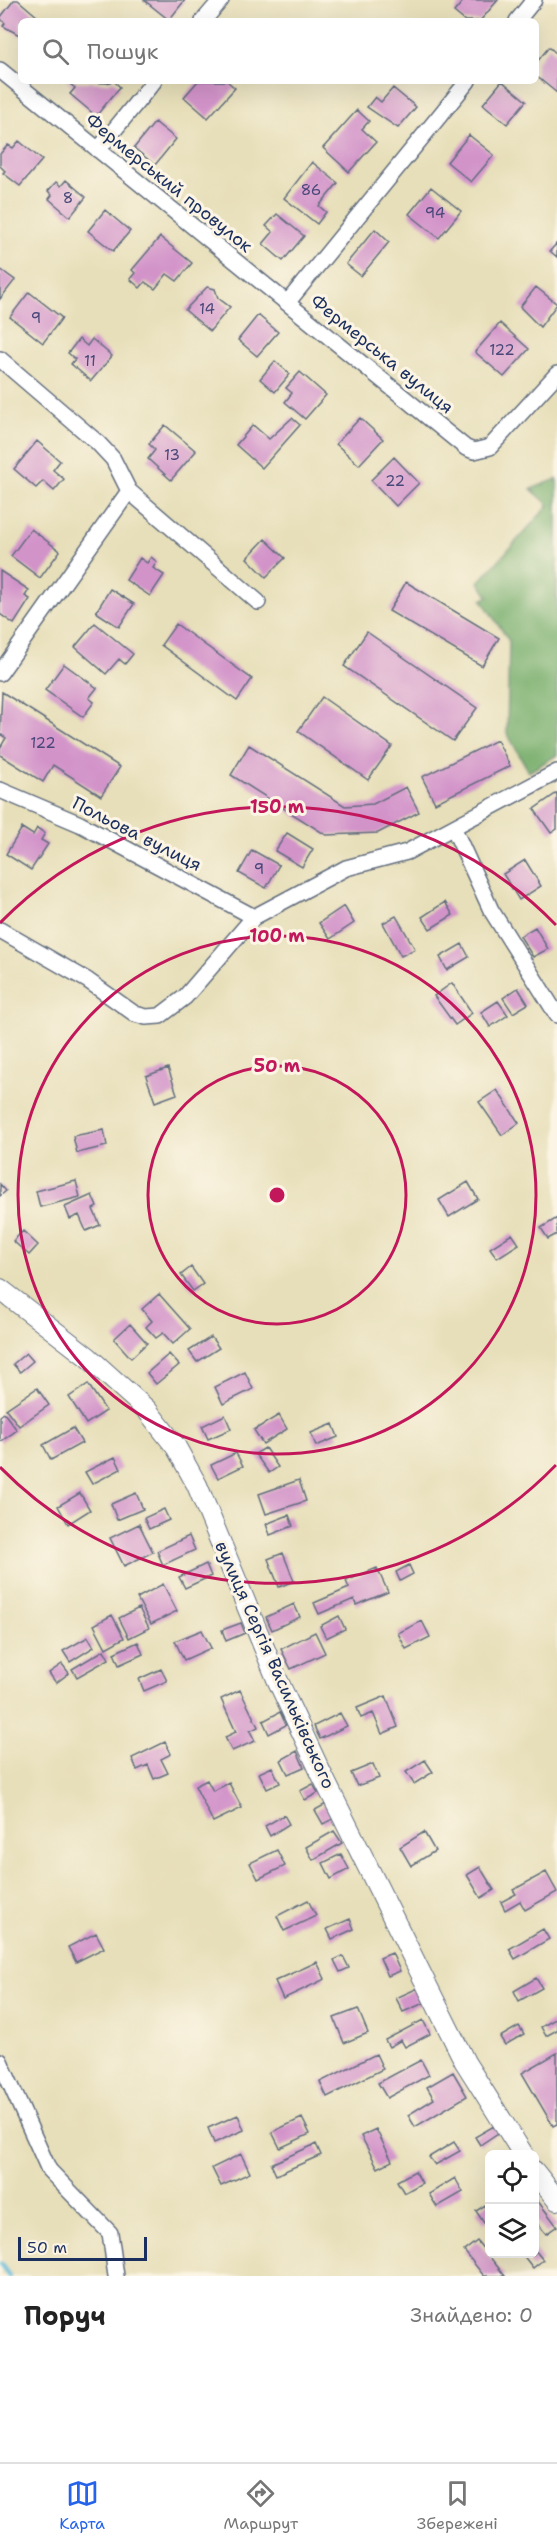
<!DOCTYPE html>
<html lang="uk">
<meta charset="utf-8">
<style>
:root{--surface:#fff;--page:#f2f2f2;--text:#222;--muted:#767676;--line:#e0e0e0;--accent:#2563eb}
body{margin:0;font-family:"Shantell Sans",sans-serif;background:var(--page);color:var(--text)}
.controls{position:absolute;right:18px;bottom:18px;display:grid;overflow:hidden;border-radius:9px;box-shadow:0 6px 24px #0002}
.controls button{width:54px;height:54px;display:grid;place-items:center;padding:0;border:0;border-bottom:2px solid var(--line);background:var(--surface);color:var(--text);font:30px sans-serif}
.scale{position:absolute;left:18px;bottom:15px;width:129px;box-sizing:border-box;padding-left:6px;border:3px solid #1b2f5e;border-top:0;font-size:16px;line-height:21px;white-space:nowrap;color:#1b2f5e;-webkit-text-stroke:4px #fcf5e5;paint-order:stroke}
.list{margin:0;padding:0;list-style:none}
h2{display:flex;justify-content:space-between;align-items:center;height:78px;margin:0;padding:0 24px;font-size:26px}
h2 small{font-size:20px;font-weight:400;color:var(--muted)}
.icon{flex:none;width:33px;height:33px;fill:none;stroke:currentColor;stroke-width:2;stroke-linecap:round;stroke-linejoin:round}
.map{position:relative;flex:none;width:557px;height:2276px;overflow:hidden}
.search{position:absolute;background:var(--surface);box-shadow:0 6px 24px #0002;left:18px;right:18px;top:18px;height:66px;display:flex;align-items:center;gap:15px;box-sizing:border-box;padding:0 21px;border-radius:9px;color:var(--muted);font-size:22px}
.sheet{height:186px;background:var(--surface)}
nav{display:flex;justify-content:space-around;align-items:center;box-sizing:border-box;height:84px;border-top:2px solid var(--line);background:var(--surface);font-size:16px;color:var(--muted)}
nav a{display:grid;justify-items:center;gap:3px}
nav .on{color:var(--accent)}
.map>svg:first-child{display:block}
</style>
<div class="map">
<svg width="557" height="2276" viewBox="0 0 557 2276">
<rect width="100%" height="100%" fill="#fcf5e5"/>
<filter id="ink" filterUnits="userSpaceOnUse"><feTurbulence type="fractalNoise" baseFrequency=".0167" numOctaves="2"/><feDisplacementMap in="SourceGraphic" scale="12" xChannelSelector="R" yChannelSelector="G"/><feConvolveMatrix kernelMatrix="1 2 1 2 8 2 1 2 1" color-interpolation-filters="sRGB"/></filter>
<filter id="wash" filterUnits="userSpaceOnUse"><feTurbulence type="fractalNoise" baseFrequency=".008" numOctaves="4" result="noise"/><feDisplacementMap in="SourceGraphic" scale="24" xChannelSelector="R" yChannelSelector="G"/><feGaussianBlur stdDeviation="1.35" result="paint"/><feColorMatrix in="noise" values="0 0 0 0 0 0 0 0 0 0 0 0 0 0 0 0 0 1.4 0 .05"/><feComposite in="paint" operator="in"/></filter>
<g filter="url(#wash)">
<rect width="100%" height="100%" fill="#e7dfb9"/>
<path fill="#77ae6c" stroke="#496e65" stroke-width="1.5" d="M557,479V755L529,772L507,733L509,641L482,600L488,596L479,582L549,505L531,489Z"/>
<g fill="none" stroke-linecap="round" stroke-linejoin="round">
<path stroke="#5db9db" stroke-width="5" d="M0,2264L9,2276"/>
</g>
<g id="blocks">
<path fill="#d293c9" d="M14,0H18L38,17L35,21H21V36L3,26L5,23L0,18Z
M144,0H185L169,20Z
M464,0H498L480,21H465L454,12Z
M549,47L557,54V93L536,76V63Z
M66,81L107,83L114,81L120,87L96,116L70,94L75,88Z
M198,81H227L235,88L208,118L184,97Z
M502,81L526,101L507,124L483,104Z
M393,88L416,107L398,128L367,107L375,97L381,102Z
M357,110L369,121L362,129L376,142L349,172L323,148Z
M155,122L176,139L155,165L134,148Z
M469,135L494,155L471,182L447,162Z
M19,141L42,160L20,186L3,173L5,171L0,166V154L8,145L13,148Z
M312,162L338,183L319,206L326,212L317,224L284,198Z
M66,180L86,197L70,217L49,199L52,195L48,191L56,182L61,186Z
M431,187L461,211L439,238L409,214Z
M105,210L130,231L113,251L88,231Z
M277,214L304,236L283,261L263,244L273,232L266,226Z
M375,229L389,242L361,276L346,264Z
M160,237L192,263L177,281L167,274L155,289L145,282L140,288L130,279L135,273L132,270Z
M557,243V257L550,251Z
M0,269L15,280L0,299Z
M207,287L215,289L218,298L230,307L210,331L185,310Z
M536,287L557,304L540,327L520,307Z
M29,292L62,318L43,343L10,317Z
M258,315L278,332L257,356L238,340Z
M500,323L529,349L504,377L475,352Z
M79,339L87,346L92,339L112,356L91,381L71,364L75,359L68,353Z
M275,361L290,374L275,392L260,379Z
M300,372L326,395L305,419L285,402L292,393L286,388Z
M292,418L300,425L262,468L236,445L253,425L269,439Z
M360,418L383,439L359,465L336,444Z
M165,425L196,451L171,480L148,459L155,450L149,444Z
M37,441L60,461L53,470L64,479L54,491L43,481L36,488L14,469Z
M394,457L419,483L396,506L371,480Z
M31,529L60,551L40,578L11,556Z
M265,539L285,558L266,577L247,558Z
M151,557L157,562L153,568L164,575L150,596L126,580L140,558L147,563Z
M0,571L29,590L25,596L30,599L14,624L0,614Z
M406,582L499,638L482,666L389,611Z
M110,589L134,604L119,627L96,612Z
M95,623L133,654L125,664L119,659L106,674L75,647Z
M176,624L252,679L237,701L161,645Z
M367,632L477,708L453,741L344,666Z
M64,664L97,688L89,698L94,702L83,717L45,690Z
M2,692L120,767L101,796L53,765L43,782L0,755V748L6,738L0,734Z
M322,697L392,746L368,780L298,731Z
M497,740L510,766L435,803L422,777Z
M249,745L345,806L373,804L406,787L419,812L378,833L326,835L231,775Z
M557,793V829L551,833L534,809Z
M22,828L33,835L37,828L45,833L41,840L48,844L31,870L6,854Z
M287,833L313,849L302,867L275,851Z
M252,850L279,865L266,888L239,873Z
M525,860L541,886L519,900L503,874Z
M445,902L453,915L430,929L422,917Z
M344,906L354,923L330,939L319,923Z
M396,916L415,949L401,956L383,923Z
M535,927L548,949L533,957L520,936Z
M462,944L469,957L447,970L440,957Z
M452,983L472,1013L455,1025L434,996Z
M518,988L528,1004L513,1013L503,998Z
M498,1001L508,1015L490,1027L481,1012Z
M168,1068L177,1094L155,1102L146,1076Z
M497,1090L519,1123L502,1135L479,1102Z
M104,1130L107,1146L77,1153L73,1136Z
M76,1181L80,1197L40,1207L36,1191Z
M468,1182L478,1199L449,1217L439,1200Z
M0,1184L6,1191L0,1196Z
M92,1195L97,1207L93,1209L100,1225L86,1231L79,1215L70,1219L65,1207Z
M557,1218V1234L548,1239L541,1228Z
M23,1231L38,1245L29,1255L13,1241Z
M512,1234L519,1244L497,1258L490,1248Z
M191,1267L203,1284L193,1291L181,1275Z
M159,1294L190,1329L173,1344L163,1333L156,1338L146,1327L152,1321L142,1309Z
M130,1324L147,1343L131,1358L114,1339Z
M211,1337L219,1348L197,1362L189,1351Z
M26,1353L33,1361L20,1372L13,1364Z
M169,1354L179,1365L156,1384L147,1373Z
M245,1372L253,1389L223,1404L215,1387Z
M88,1384L106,1411L86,1424L69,1397Z
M37,1388L49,1405L19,1426L6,1409Z
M4,1413L17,1430L0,1442V1416Z
M225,1415L231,1429L208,1439L202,1426Z
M279,1415L287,1429L263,1444L254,1430Z
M333,1424L338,1437L316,1446L311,1433Z
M73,1428L82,1443L51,1460L43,1445Z
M265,1448L278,1467L269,1473L255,1454Z
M236,1453L243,1466L218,1478L211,1465Z
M115,1457L121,1469L92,1484L85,1472Z
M299,1480L306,1501L266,1514L259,1494Z
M80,1493L90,1510L68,1524L58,1506Z
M136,1493L143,1509L117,1520L111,1504Z
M164,1509L169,1520L149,1529L144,1518Z
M289,1515L293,1526L270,1535L266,1524Z
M139,1524L153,1552L124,1566L110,1538Z
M189,1536L195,1550L163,1565L157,1551Z
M283,1553L294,1581L279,1587L268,1559Z
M206,1564L211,1576L185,1588L179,1577Z
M409,1565L413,1574L400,1581L396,1572Z
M377,1568L388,1592L356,1605L354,1599L319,1614L314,1603L349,1588L346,1581Z
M163,1584L177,1611L151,1624L137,1598Z
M294,1604L300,1617L272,1630L266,1617Z
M139,1608L149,1628L129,1638L119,1618Z
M112,1615L124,1638L106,1648L94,1625Z
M339,1616L345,1629L326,1638L320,1626Z
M422,1621L430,1637L406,1649L398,1633Z
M241,1623L245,1633L226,1641L222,1630Z
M202,1630L211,1648L184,1660L175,1641Z
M315,1632L325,1653L291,1669L281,1649Z
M88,1637L94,1647L70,1662L63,1651Z
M138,1642L143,1654L119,1665L114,1653Z
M104,1650L109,1659L77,1677L72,1669Z
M62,1664L69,1673L56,1683L49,1673Z
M161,1669L167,1681L144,1691L139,1679Z
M240,1690L258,1727L250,1731L255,1741L232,1751L225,1737L236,1732L221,1699Z
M386,1696L398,1727L382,1734L373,1713L361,1718L357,1708Z
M280,1712L286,1725L269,1734L263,1721Z
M340,1713L347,1726L320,1739L314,1726Z
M165,1742L171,1754L161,1759L168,1773L154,1779L148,1765L137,1770L132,1758Z
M297,1751L304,1767L288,1774L281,1760Z
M425,1760L433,1772L414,1784L406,1772Z
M373,1764L379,1778L357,1786L351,1773Z
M272,1767L280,1783L267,1789L259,1773Z
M207,1780L213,1791L229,1783L242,1808L213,1822L195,1786Z
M313,1784L318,1793L305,1800L300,1791Z
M326,1804L333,1819L323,1824L315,1810Z
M284,1815L289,1824L270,1836L265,1826Z
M334,1831L342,1843L313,1860L306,1847Z
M424,1832L435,1851L411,1866L400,1847Z
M277,1850L285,1866L258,1879L250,1863Z
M341,1854L349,1869L331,1879L323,1863Z
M480,1867L494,1890L481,1898L467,1875Z
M546,1872L557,1892L525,1910L520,1901L505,1910L501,1902L516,1894L513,1890Z
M308,1900L316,1916L284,1931L277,1916Z
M350,1919L354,1929L332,1939L327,1929Z
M543,1929L549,1939L515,1959L509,1949Z
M96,1933L104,1948L76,1962L68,1947Z
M392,1953L400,1971L388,1976L380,1958Z
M343,1956L349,1968L340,1972L334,1960Z
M317,1962L325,1979L283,1999L275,1981Z
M536,1978L542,1988L519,2001L514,1991Z
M418,1988L424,2003L403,2012L396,1998Z
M358,2009L368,2033L344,2043L334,2018Z
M557,2018V2030L546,2036L541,2027Z
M423,2020L430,2034L405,2047L401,2040L389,2047L385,2040Z
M519,2026L524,2034L505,2045L500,2037Z
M557,2053V2124L553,2126L522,2073Z
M376,2054L383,2069L327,2097L320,2082Z
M421,2060L429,2075L387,2098L378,2083Z
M453,2072L467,2096L415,2127L408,2115L434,2099L427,2087Z
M238,2115L244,2130L214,2143L208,2128Z
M302,2118L310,2134L280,2148L272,2132Z
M494,2126L498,2133L480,2145L475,2137Z
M376,2129L392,2161L378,2168L361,2136Z
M454,2142L460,2151L435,2165L429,2157Z
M316,2144L321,2155L276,2175L271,2164Z
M241,2154L250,2173L221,2186L212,2168Z
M415,2171L422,2183L404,2193L397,2181Z
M455,2178L463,2192L437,2207L429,2194Z
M534,2196L557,2226L546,2234L534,2219Z
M490,2202V2219L484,2223L476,2211Z
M477,2241L505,2276H484L464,2251Z
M534,2249L543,2260L533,2268L522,2254H534Z"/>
</g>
</g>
<g filter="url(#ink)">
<use href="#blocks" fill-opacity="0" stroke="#626d7e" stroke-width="1.5"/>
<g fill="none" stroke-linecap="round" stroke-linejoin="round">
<g stroke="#626d7e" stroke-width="18">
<path id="minor" d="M203,21L221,0
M517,21L534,0
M0,70L466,448L474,451L490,447L557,374
M98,150L154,81
M287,303L468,81
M0,359L98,443L113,459L129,491L258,602
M0,673L129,491
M0,790L80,824L254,917
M454,829L491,910L557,1015
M0,930L87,980L135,1014L146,1017L160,1016L185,997L254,917L346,868L407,852L557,772
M0,2061L49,2170L110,2233L116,2276"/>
</g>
<g stroke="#626d7e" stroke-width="22">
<path id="tertiary" d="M0,1289L88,1357L147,1410L176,1447L197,1485L277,1679L321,1773L465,2062L523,2154
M534,2171L557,2200"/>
</g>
<use href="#minor" stroke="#fff" stroke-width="15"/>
<use href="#tertiary" stroke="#fff" stroke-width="20"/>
</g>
</g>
<g fill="none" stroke="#c2185b" stroke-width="3">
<circle cx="277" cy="1195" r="129"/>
<circle cx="277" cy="1195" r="259"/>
<path d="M556 1465A388 388 0 0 1 0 1467M0 923A388 388 0 0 1 556 925"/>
</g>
<g text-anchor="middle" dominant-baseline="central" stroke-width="6" stroke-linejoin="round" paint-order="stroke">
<g font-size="15" fill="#494879">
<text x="311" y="190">86</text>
<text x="68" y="198">8</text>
<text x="435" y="213">94</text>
<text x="207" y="309">14</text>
<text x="36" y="318">9</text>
<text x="502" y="350">122</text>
<text x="90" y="361">11</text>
<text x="172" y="455">13</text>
<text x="395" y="481">22</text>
<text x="43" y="743">122</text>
<text x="259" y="869">9</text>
</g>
<g font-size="18" fill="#1b2f5e" stroke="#fcf5e5">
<text transform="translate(169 183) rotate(39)">Фермерський провулок</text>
<text transform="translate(382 354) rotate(39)">Фермерська вулиця</text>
<text transform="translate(137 834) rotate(27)">Польова вулиця</text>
<text transform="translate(275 1665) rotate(66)">вулиця Сергія Васильківського</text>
</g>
</g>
<circle cx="277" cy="1195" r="9" fill="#c2185b" stroke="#fcf5e5" stroke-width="3"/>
<g font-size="18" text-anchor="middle" font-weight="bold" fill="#c2185b" stroke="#fcf5e5" stroke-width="6" stroke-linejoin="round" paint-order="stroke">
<text x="277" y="813">150 m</text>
<text x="277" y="942">100 m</text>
<text x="277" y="1072">50 m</text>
</g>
</svg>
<div class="controls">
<button><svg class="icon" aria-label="locate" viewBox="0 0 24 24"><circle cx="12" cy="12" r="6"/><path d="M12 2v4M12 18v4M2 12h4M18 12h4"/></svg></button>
<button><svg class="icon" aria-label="layers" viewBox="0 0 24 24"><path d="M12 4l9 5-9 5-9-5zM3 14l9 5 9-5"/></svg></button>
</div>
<div class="scale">50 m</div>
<div class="search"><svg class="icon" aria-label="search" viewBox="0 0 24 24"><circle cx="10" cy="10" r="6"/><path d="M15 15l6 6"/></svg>Пошук</div>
</div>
<section class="sheet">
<h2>Поруч<small>Знайдено: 0</small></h2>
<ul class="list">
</ul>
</section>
<nav>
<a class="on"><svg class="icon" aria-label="map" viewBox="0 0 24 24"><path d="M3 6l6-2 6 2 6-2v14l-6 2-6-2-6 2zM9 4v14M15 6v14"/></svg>Карта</a>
<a><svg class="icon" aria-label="directions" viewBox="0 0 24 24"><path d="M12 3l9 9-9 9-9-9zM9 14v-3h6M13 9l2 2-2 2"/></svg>Маршрут</a>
<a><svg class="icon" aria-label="saved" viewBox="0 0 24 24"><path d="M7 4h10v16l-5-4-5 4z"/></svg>Збережені</a>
</nav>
